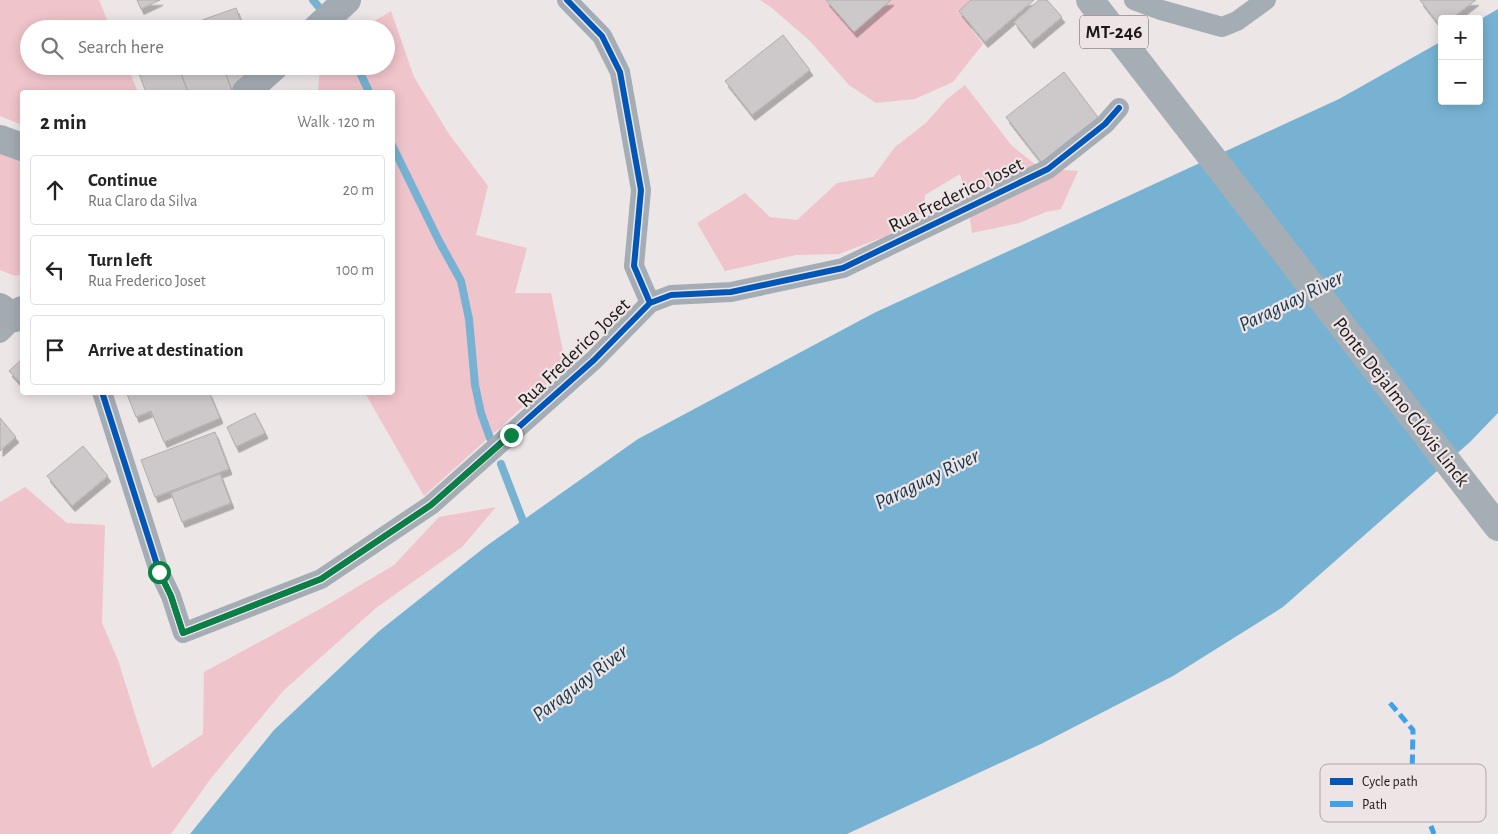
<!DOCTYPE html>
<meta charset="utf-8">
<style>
:root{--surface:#fff;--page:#f6f6f6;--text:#222;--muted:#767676;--line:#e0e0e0}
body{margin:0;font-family:"Alegreya Sans",sans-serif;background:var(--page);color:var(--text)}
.controls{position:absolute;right:15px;top:15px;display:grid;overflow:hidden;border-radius:5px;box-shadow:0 2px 12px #0003}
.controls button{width:45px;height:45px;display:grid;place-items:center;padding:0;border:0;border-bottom:1px solid var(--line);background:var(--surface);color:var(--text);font:25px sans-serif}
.stop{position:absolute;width:15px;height:15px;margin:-11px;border:4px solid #0b8043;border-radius:50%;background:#fff}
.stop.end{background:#0b8043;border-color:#fff;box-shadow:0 1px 5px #0008}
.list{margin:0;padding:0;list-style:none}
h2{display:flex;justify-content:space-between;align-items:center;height:65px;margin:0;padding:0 20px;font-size:21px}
h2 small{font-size:16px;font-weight:400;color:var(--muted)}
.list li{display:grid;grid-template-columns:32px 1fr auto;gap:15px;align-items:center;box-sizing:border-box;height:70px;margin:0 10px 10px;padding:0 10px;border:1px solid var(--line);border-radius:5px}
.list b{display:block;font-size:19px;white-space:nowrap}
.list p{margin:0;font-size:16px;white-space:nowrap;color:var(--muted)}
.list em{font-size:16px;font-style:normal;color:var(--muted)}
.icon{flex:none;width:28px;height:28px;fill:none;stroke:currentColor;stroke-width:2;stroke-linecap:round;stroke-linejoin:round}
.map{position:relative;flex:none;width:1498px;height:834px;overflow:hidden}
.search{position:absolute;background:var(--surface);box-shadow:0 2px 12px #0003;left:20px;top:20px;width:375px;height:55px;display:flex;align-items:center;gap:12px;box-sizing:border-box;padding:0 18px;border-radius:28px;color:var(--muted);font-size:19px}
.panel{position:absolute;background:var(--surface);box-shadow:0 2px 12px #0003;left:20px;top:90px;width:375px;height:305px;border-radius:5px}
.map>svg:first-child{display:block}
</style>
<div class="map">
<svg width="1498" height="834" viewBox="0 0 1498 834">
<defs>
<filter id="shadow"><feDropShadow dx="3" dy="5.5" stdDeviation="0" flood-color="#0004"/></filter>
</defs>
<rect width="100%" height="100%" fill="#ece6e7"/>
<path fill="#f0c4cb" d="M0,0H99L111,29H29V66H127L138,92H22V125L0,116Z
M760,0H970L971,29L983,44L953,82L915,99L876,103L849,85L810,41L772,8Z
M391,11L414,77L449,134L488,186L476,235L527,248L515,293H551L566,365L517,412L424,496L365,393L392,392V92H318L320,66H386V29H361Z
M965,85L1012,146L1040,168L1078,171L1061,209L1046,212L1019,223L972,233L968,203L960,174L925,195L924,211L886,236L839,254L796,255L725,271L697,223L745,193L770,217L797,220L837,183L873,177L895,147L926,123L947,99Z
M0,153L22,161V274L15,276L0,270Z
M25,487L67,523L105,525L102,623L118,660L152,768L203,734L204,672L322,608L394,565L439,517L496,507L462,547L376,608L283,691L212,777L171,834H0V502Z"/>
<path fill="#77b2d3" d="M1498,9V413L1470,442L1283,607L1173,676L1041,744L847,834H190L274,730L378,632L485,547L638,439L874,313L1339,99L1442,41V101H1479V20Z"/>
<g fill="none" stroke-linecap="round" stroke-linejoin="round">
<path stroke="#77b2d3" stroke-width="8" d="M313,0L318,6
M357,66L369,92
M392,145L439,241L461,281L469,319L475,385L481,413L490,438
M501,464L526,529"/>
</g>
<path fill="#cdc8c9" stroke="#b2adae" filter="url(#shadow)" d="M137,0H160L141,9Z
M826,0H891L854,32Z
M971,0H1034L985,42L959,11Z
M1039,0H1047L1062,17L1031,43L1014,22Z
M1420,0H1476L1451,19H1442L1441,27Z
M236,8L244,29H209L205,19Z
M205,19L209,29H180Z
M783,35L810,70L752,115L725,81Z
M136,66H178L188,92H146Z
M178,66H223L232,91L226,92H188Z
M223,66H258L260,71L232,91Z
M1064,72L1100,120L1042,163L1006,117Z
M22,359V385L9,371Z
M131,392H209L220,418L164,442L151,411L136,417L127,394Z
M255,413L265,433L236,447L227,427Z
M0,418L16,437L0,451Z
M215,432L229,469L155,497L141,460Z
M83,446L108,476L72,506L47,476Z
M220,474L231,503L182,522L171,493Z"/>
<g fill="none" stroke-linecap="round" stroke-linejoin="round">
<path stroke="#a4adb4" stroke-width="20" d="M567,0L602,36L620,72L641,190L634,266L650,303
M1134,0L1161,10L1222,27L1237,21L1266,0
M0,333L15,318
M102,392L159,571L171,596L183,633L321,579L431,505L594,360L650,303L671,295L731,292L843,268L1048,169L1105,124L1119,108"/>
<path stroke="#a3abb2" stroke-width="28" d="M316,29L347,0
M246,92L275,66
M0,139L22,147
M0,307L15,318L22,310"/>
<path stroke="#a5aeb5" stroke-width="28" d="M1090,0L1498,527"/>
<path stroke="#3da2ea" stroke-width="5" stroke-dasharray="10 5" stroke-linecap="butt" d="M1390,703L1413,730L1412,777L1434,834"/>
<g stroke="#eee4e6" stroke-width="9">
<path id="cycleway" d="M567,0L602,36L620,72L641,190L634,266L650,303
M102,392L159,571L171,596L183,633L321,579L431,505L594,360L650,303L671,295L731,292L843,268L1048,169L1105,124L1119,108"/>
</g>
<use href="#cycleway" stroke="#0057b8" stroke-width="6"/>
</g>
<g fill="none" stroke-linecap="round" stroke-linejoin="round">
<path stroke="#0b8043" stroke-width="6" d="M159,572L171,596L183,633L321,579L431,505L511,435"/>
</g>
<g text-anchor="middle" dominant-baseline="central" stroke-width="4.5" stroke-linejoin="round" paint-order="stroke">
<rect fill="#eee4e6" stroke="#5b5656" stroke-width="1" x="1080" y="15.5" width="68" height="33" rx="4"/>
<g font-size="19" font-weight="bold" fill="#1c1919">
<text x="1114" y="32">MT-246</text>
</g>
<g font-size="20" fill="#1c1919" stroke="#eee4e6">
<text transform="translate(956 195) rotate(-26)">Rua Frederico Joset</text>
<text transform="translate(574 353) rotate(-44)">Rua Frederico Joset</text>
<text transform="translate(1401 402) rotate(52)">Ponte Dejalmo Clóvis Linck</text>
</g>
<g font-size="21" font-style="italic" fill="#153a4e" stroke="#eee4e6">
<text transform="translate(1291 301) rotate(-26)">Paraguay River</text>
<text transform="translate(927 479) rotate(-26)">Paraguay River</text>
<text transform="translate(580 683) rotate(-37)">Paraguay River</text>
</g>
</g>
<rect x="1320" y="764" width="166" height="58" rx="8" fill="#eee4e6" stroke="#afa7a8" stroke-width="1"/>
<rect x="1330" y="778" width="23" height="7" fill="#0057b8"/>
<rect x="1330" y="801" width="23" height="6" fill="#3da2ea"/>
<g font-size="14" fill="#1c1919">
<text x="1362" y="786">Cycle path</text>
<text x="1362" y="809">Path</text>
</g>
</svg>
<div class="controls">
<button>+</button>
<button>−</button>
</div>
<div class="stop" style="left:159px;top:572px"></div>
<div class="stop end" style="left:511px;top:435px"></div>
<div class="search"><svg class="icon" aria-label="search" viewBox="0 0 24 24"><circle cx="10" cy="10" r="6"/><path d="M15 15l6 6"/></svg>Search here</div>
<section class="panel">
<h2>2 min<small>Walk · 120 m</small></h2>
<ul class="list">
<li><svg class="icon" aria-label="ahead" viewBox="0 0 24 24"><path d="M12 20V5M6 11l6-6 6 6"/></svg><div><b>Continue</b><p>Rua Claro da Silva</p></div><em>20 m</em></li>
<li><svg class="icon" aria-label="left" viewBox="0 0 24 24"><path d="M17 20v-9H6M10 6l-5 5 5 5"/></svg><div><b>Turn left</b><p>Rua Frederico Joset</p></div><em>100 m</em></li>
<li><svg class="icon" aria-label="arrive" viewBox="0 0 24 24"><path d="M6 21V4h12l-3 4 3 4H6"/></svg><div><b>Arrive at destination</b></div></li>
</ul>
</section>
</div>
